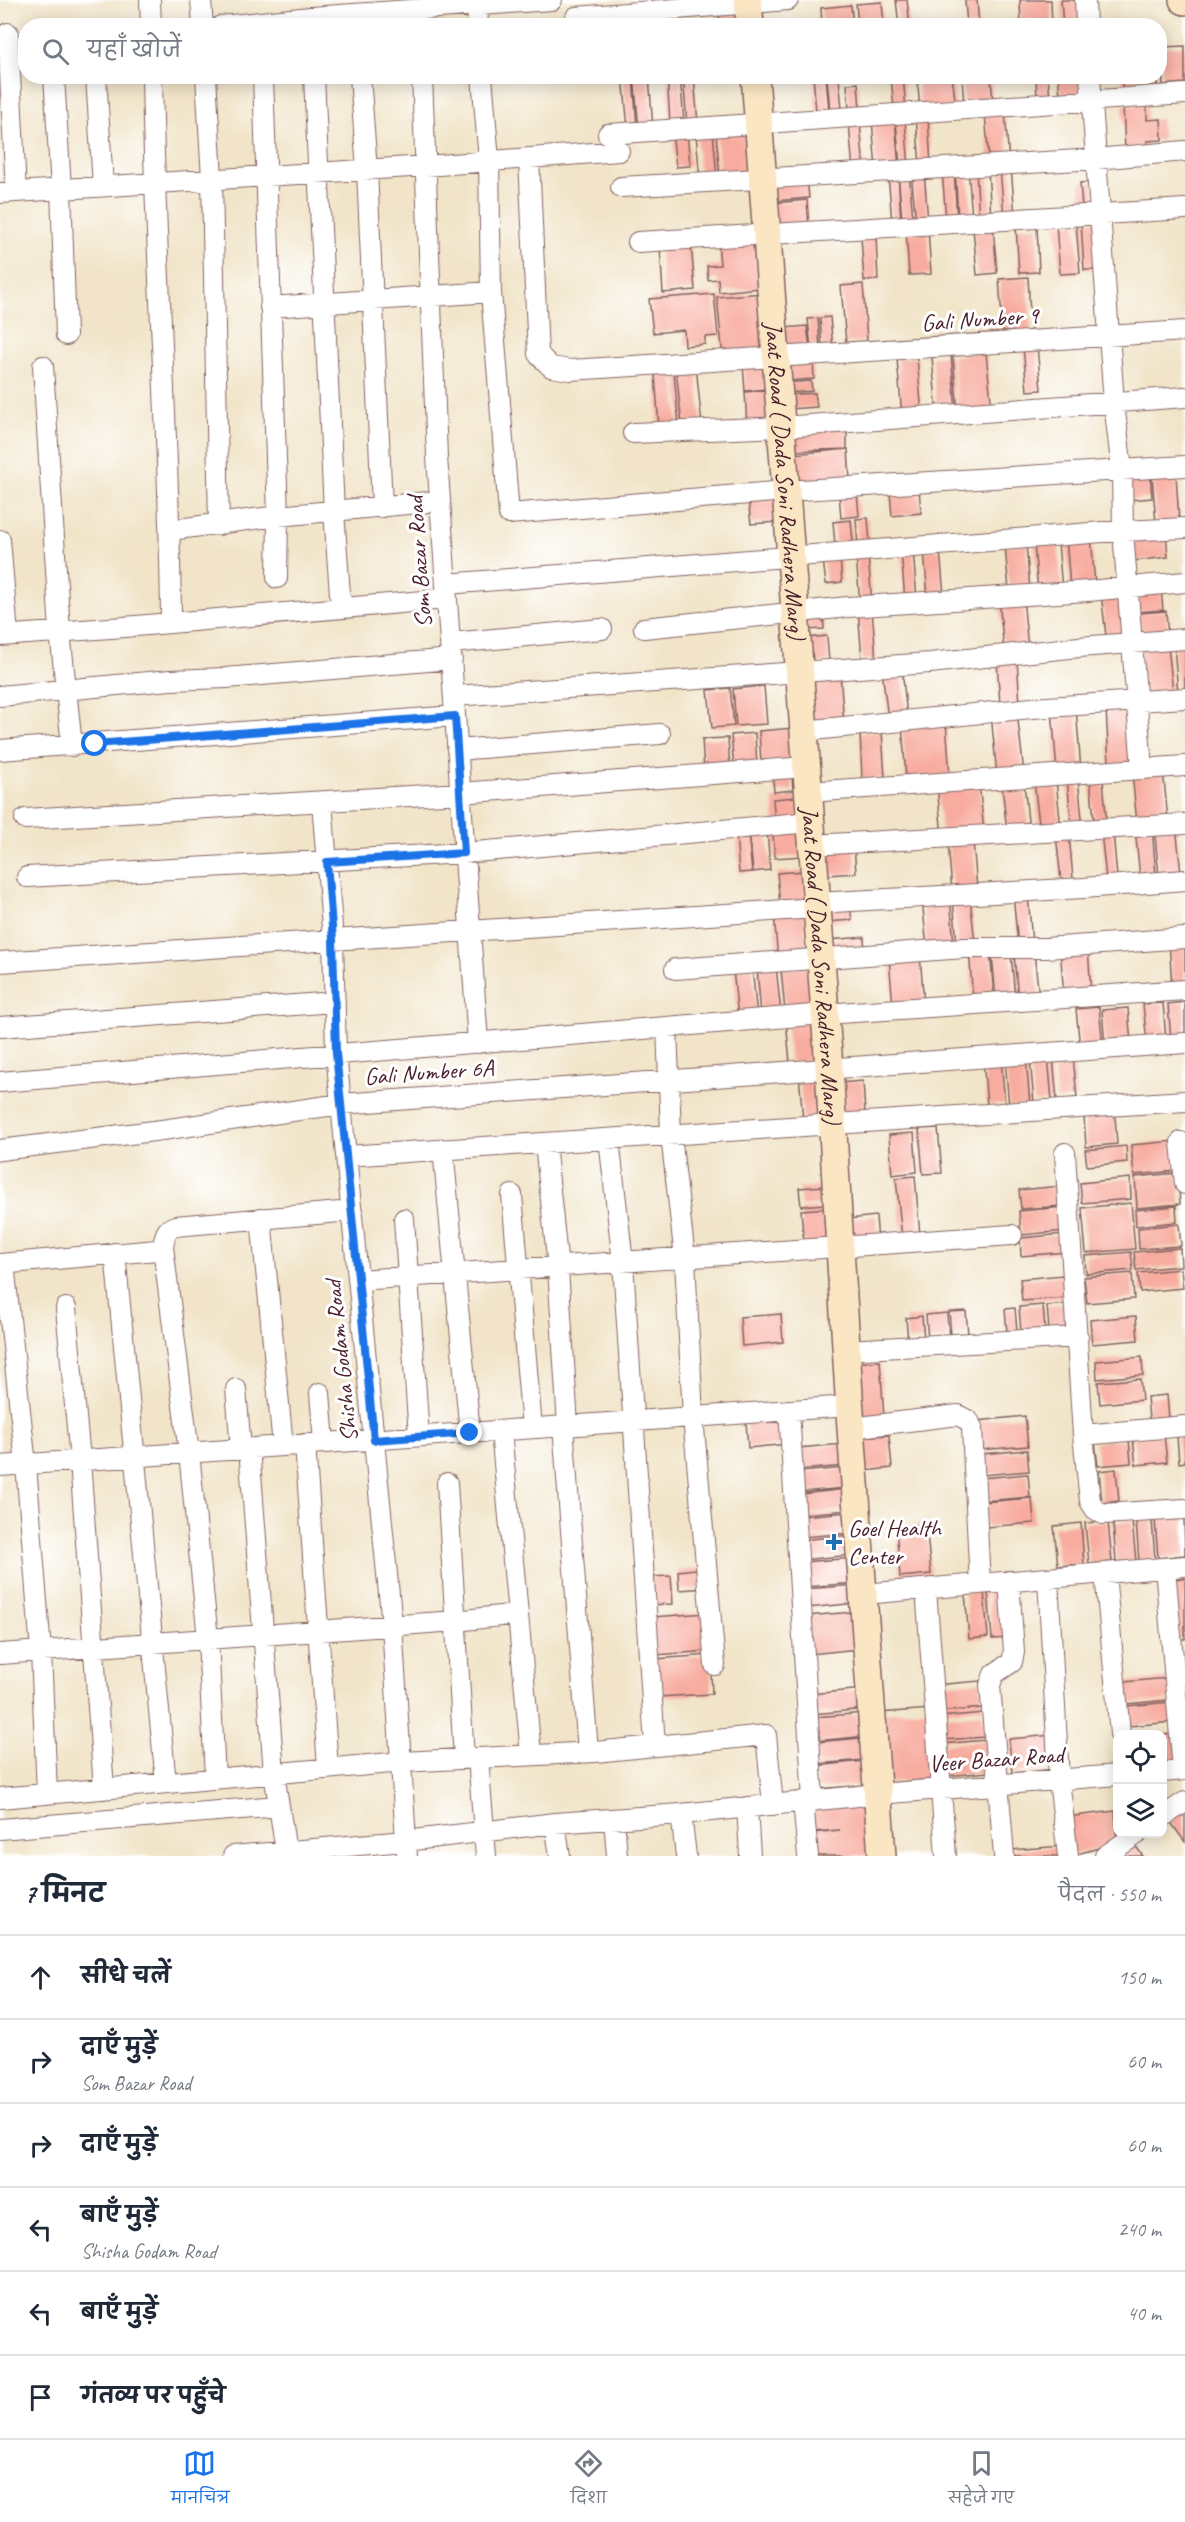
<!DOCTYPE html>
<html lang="hi">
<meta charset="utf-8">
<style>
:root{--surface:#fff;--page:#f6f6f7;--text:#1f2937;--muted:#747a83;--line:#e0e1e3;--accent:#1a73e8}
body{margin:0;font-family:Caveat,"Playpen Sans Deva",sans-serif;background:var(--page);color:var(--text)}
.controls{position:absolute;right:18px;bottom:18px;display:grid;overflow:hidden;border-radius:12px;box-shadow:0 3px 15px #0003}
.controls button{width:54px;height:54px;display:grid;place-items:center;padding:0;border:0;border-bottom:2px solid var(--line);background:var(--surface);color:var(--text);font:30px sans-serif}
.stop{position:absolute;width:18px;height:18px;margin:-14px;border:4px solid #1a73e8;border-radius:50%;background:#fff}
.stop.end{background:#1a73e8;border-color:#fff;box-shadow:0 2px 6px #0008}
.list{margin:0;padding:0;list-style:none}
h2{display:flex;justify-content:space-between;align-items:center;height:78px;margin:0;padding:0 24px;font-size:26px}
h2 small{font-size:20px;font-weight:400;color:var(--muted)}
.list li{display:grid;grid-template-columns:39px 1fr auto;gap:18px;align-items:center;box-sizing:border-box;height:84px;padding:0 24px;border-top:2px solid var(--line)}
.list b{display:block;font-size:22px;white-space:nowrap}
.list p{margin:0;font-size:20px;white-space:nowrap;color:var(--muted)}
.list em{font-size:20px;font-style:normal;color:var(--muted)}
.icon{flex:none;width:33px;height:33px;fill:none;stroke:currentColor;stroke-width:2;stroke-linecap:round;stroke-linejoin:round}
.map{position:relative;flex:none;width:1185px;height:1856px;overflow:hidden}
.search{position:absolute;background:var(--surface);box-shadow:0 3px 15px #0003;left:18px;right:18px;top:18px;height:66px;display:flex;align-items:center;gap:15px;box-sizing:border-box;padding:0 21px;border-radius:24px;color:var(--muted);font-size:22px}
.sheet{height:582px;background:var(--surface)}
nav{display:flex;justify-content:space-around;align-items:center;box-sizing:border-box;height:84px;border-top:2px solid var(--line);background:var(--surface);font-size:16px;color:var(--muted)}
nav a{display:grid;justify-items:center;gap:3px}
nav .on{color:var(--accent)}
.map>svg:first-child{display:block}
</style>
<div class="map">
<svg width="1185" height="1856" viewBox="0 0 1185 1856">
<rect width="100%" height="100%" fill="#fff"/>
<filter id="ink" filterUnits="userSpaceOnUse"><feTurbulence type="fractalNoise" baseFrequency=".0167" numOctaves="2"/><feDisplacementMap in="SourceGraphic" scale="12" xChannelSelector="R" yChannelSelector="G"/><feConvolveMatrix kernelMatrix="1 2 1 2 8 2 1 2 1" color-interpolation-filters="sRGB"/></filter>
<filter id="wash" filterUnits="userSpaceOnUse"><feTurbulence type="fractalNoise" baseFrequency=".008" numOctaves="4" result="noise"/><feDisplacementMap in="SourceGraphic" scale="24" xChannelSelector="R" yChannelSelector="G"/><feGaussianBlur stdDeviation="1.35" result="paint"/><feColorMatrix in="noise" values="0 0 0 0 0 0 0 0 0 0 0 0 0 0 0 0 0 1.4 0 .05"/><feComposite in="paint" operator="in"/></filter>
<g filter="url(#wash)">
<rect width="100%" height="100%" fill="#f1e4c8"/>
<g id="blocks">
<path fill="#f8ac9f" d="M896,0H907L910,26H899Z
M965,0H977L979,26H967Z
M1020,0H1051L1052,26H1021Z
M1061,0H1080L1082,26H1063Z
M882,2L884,26H858L856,4Z
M851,5L853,26H822L821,8Z
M742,13L743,26H720L719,15Z
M1185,46V83L1163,85L1161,47Z
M623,76H633L637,128L628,129Z
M634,76H649L653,128L639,129Z
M667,76H680L684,122L670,123Z
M683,76H694L698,124L687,125Z
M813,76H826L829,110L816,111Z
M891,76H903L906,109L894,110Z
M917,76H952L956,107L920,109Z
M962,76H991L993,105L964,106Z
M1036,76H1048L1050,99L1037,100Z
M1058,76H1084L1086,92L1060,95Z
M1122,76H1157V88L1122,90Z
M839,78L842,109L830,110L827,79Z
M858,83L860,109H849L847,84Z
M1147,104V120L1161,119L1162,140L1147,141V149L1125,151L1123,105Z
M1005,112L1009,161L989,162L985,113Z
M928,118L931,164L920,165L916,119Z
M895,119L899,168L876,170L872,120Z
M905,120L909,167L900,168L896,121Z
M860,122L864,170L853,171L849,123Z
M687,130L690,166L676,167L672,131Z
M748,130L752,175L720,178L716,133Z
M713,132L717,178L700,180L696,134Z
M968,167L972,218L958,219L955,168Z
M1011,167L1015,216L1004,217L1000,168Z
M954,169L957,219L946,220L942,170Z
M988,169L991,218L979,219L976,170Z
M924,170L928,222L916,223L911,171Z
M898,171H909L913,220L902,221Z
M898,172L901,222L892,223L888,173Z
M807,177L809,198L774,201L772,180Z
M1093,182L1095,206L1082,207L1080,183Z
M807,200L809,227L776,230L773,203Z
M1081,221H1096L1099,270H1084Z
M1076,223L1080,273L1060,274L1056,224Z
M993,226L997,273L977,275L973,228Z
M1037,226L1039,272L1019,273L1016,227Z
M928,228L931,274L909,275L906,230Z
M861,236H876L878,280L864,281Z
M755,239L760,288L719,292L718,279L708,280L707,266L720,265L718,242Z
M691,244L695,290L663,293L660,247Z
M1028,277L1031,333L1003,334L999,279Z
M863,284L867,341L846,343L841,286Z
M762,293L767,354L723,358L717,297Z
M714,294L718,336L705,337V344L685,346L684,330L653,333L649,299Z
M830,317L833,348L822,349L820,318Z
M818,318L820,349L811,350L808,319Z
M807,326L810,348L786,350L784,328Z
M1037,346L1041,390L1027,391L1023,347Z
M986,353L992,410L958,413L953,356Z
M951,355L956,411L937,413L932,357Z
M917,357L922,415L902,416L897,359Z
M813,359L814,379L787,381L786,361Z
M766,363L767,389L745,391L743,365Z
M696,366L702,425L682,427L676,368Z
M674,373L679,427L659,428L655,374Z
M811,381L812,391L787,393L786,383Z
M768,390L772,425L747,426L745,392Z
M815,393L817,407L789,409L788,395Z
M847,426V449L792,451L791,429Z
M848,449L850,480L796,485L793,454Z
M1150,472L1152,498L1129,500L1127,474Z
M1176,474L1179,521L1156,523L1152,476Z
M919,489L921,513L892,516L890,492Z
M857,493L859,516L841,518L839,494Z
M776,496L778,522L751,524L748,498Z
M868,518L870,544L858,545L856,519Z
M851,520L853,543L835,545L833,522Z
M1166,532L1168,557L1133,561L1130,536Z
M1091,535L1095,585L1070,587L1066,537Z
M1058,542L1062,590L1038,592L1034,543Z
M1026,544L1030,589L1009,591L1005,546Z
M913,549L917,600L905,601L901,550Z
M940,550L944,596L928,597L924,551Z
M868,555L872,603L860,604L856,556Z
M840,558L842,582L826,584L823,560Z
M1161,587L1163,610L1138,612L1137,589Z
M1122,591L1126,634L1106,636L1101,593Z
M1023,598L1028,648L1004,651L999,600Z
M872,608L876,659L862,660L858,609Z
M1166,611L1168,637L1141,639L1139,613Z
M823,612L824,629L806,630L805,613Z
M827,636L829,662L807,664L805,638Z
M1185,645V692H1178L1174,646Z
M1168,646L1173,692L1144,695L1140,648Z
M1017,659L1020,704L1000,705L997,661Z
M902,668L907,717L888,719L882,670Z
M840,673L844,724L812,726L808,676Z
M764,686L767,724L736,726L733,689Z
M730,688L734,726L712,728L708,690Z
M1128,707L1132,763L1109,764L1106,709Z
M1076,708L1081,770L1057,771L1052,710Z
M1017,712L1024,773L997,776L991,714Z
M946,722L950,776L906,779L902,725Z
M794,728L796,760L761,763L759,731Z
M882,731L885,778L862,779L860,733Z
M755,733L757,766L734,768L731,735Z
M728,738L730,769L704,771L702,739Z
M1163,770L1168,820L1137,823L1132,773Z
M792,777L793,790L774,792L773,779Z
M1078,778L1083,829L1072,830L1067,779Z
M1103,779L1107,827L1095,829L1090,780Z
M1056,780L1061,829L1040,831L1034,782Z
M979,782L984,831L942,836L937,786Z
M1024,782L1029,831L1007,833L1002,784Z
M797,797L799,821L775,823L773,799Z
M1176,825L1181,874L1159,876L1154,827Z
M1152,827L1156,876L1140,877L1135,828Z
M767,829L770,870L753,872L749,830Z
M1113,831L1117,877L1106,878L1101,832Z
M748,832L752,872L739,873L736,833Z
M800,832L802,856L775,858L773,834Z
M1069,834L1073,879L1061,880L1056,835Z
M973,840L977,889L952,891L948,842Z
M854,845L856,873L827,875L824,847Z
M804,871L806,903L780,905L777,873Z
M1028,894L1032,943L1018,945L1013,895Z
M950,895L954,946L927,949L922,898Z
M970,897L975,943L957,945L953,898Z
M850,905L852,920L827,922L825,908Z
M804,911L808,957L778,960L774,914Z
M864,937L865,955L831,958L829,940Z
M1185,940V985L1172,986L1169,941Z
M1088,946L1091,994L1064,996L1060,948Z
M990,949L994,998L973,1000L969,951Z
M1034,952L1039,997L1018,999L1014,954Z
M1011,954L1015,997L996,999L992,955Z
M920,955L924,1004L893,1006L889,958Z
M776,966L781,1013L761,1015L757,968Z
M752,967L757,1016L738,1018L733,969Z
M809,967L813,1010L785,1012L781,969Z
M1185,1002V1038L1171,1039L1168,1004Z
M1163,1003L1166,1042L1147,1043L1143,1004Z
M1099,1007L1103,1046L1080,1048L1076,1009Z
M1128,1008L1131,1044L1105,1046L1102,1010Z
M816,1017L820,1060L790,1063L786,1020Z
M1048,1056L1052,1101L1034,1103L1030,1058Z
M1073,1056L1077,1098L1057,1100L1053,1057Z
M1026,1057L1030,1105L1009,1107L1005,1059Z
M1001,1058L1005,1104L987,1105L983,1059Z
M820,1072L824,1119L803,1121L799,1074Z
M863,1081L865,1113L842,1115L839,1083Z
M1115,1115L1117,1144L1086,1147L1084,1117Z
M938,1128L942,1173L923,1174L919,1129Z
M914,1133L917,1172L892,1175L889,1135Z
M1175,1141L1177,1171L1134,1175L1131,1145Z
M1126,1146L1127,1162L1087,1166L1085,1150Z
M1178,1173L1180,1204L1137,1208L1135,1177Z
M915,1176L920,1236L902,1238L896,1178Z
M1130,1178L1131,1199L1082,1203L1080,1183Z
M824,1186L825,1204L801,1206L799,1188Z
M1061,1186L1063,1206L1021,1209L1019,1190Z
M1131,1203L1135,1249L1086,1253L1082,1208Z
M1176,1206L1177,1222L1136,1226L1135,1210Z
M1064,1207L1066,1231L1021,1235L1019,1211Z
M828,1208L831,1243L804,1245L801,1210Z
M876,1216L878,1242L850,1245L848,1219Z
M1179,1224L1181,1246L1139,1249L1138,1228Z
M1065,1234L1067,1252L1021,1256L1020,1238Z
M1180,1248L1181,1266L1136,1270L1134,1252Z
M1131,1252L1133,1270L1086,1274L1085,1256Z
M1181,1269L1183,1288L1140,1292L1138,1273Z
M1132,1273L1134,1299L1087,1303L1084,1277Z
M1063,1275L1065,1298L1022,1301L1020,1279Z
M1068,1304L1070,1328L1049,1330L1047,1306Z
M1043,1305L1045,1330L1021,1332L1019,1307Z
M1015,1308L1017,1331L1007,1332L1005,1309Z
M966,1311L968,1334L951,1335L949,1312Z
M947,1313L949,1338L928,1340L926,1315Z
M781,1314L783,1342L742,1346L740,1317Z
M922,1316L924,1339L908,1341L906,1318Z
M1136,1316L1138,1340L1092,1344L1090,1320Z
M1142,1357L1143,1375L1097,1379L1096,1361Z
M880,1361L884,1417L859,1419L854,1363Z
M1140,1379L1142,1400L1100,1404L1098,1382Z
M1167,1395L1169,1418L1149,1419L1147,1397Z
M1025,1416L1028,1446L980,1450L977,1421Z
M786,1418L788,1444L748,1448L746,1422Z
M889,1435L892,1468L864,1471L862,1437Z
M1164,1435L1167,1462L1136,1465L1133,1438Z
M1177,1436H1185V1462L1179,1463Z
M1129,1439L1131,1463L1098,1466L1095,1442Z
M843,1444L845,1466L799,1470L798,1448Z
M1027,1450L1029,1471L983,1475L981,1454Z
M844,1468L846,1488L801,1492L799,1472Z
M1116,1469L1119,1501L1102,1503L1099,1471Z
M1028,1474L1030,1497L983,1501L981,1478Z
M847,1489L849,1510L803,1514L801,1494Z
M1032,1498L1034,1523L986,1527L984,1502Z
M849,1512L850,1533L803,1537L802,1516Z
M1184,1517L1185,1555L1158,1558L1155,1520Z
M1152,1520L1155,1559L1139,1560L1136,1521Z
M1108,1521L1112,1562L1089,1564L1085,1523Z
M1132,1521L1136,1561L1116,1562L1113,1523Z
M1081,1523L1084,1564L1058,1566L1054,1526Z
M926,1524L931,1574L900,1577L896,1527Z
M851,1535L852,1555L802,1560L800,1540Z
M854,1558L856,1583L804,1587L802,1562Z
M705,1568L707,1588L679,1590L678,1571Z
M671,1576L673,1604L650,1605L648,1577Z
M1185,1578V1639H1178L1172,1579Z
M856,1585L858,1603L807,1608L805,1589Z
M1005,1590L1010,1638L992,1639L988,1592Z
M984,1591L988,1637L969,1639L965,1593Z
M854,1612L858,1649L810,1654L806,1616Z
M707,1613L710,1651L655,1655L652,1617Z
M710,1655L712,1694L657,1697L655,1659Z
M1168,1678L1170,1700L1126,1704L1124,1682Z
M980,1681L983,1708L938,1712L935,1685Z
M864,1689L866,1709L813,1714L811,1694Z
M1171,1702L1173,1722L1129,1726L1127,1706Z
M930,1709L936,1779L886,1783L880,1713Z
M865,1713L867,1736L816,1741L814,1717Z
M983,1713L985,1737L943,1740L941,1717Z
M1177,1734L1179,1760L1162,1762V1735Z
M1053,1735L1056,1769L1012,1773L1009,1739Z
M862,1738L864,1760L817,1764L815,1742Z
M986,1740L989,1772L945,1776L942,1744Z
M864,1761L866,1785L817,1789L815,1766Z
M868,1801L876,1856H814L812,1833L840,1830L812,1832L810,1806Z
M1185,1809V1842L1169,1820Z
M1115,1811L1117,1843L1070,1856L1066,1817Z
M1134,1844L1143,1856H1117Z
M1063,1846V1856H1011V1850Z"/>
</g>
</g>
<g filter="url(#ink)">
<use href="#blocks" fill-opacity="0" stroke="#846462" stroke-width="1.5"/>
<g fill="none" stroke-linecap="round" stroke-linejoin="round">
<g stroke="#846462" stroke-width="22">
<path id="street" d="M150,0L151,26
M201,0L203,26
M477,0L478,26
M1085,0L1086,26
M576,17L788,0
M221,26L311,17L552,0
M8,33L16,192
M54,76L61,189L66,335
M96,76L103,186
M152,76C155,259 170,441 171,623
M206,76L212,179L219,525
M263,76L278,516L277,578
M314,76L334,512L341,608
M360,76L367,170L382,507
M422,76L437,457L478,1043
M482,76L489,161L491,292L509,514L786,491L1185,466
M1090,76L1114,403L1122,471L1123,532L1142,768
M608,134L1185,94
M529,158L538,354L551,367L570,370L1185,331
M621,187L1096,159L1185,151
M0,193L426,166L619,151
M638,242L1185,209
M270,307L491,292
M43,366L60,632L72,746
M633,433L782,427L1185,397
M170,530L278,516L440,501
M0,540L8,635
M446,584L1103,532L1185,528
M644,628L848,607L1088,591L1185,582
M0,636L124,627L447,599
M451,643L602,629
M0,696L170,680L226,678L452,659
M454,696L930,663L1079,647L1185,639
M803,731L1032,708L1185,698
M0,750L455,716
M457,750L660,734
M808,792L1185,766
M322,802L333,940L336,1053L392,1625L407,1856
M25,819L460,793L806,767
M812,845L1185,824
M27,877L464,853L810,822
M816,903L1083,888L1185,880
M0,962L816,908
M675,969L964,948H1046L1185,938
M0,1027L335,1002
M667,1027L671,1135L685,1259L693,1417L715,1665
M0,1082L824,1014L1185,990
M609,1139L623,1263L655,1746
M1181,1142L1185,1184
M545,1143L558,1268L568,1426
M443,1149L470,1433
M0,1150L162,1130L341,1104L1185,1043
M1065,1153L1083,1435L1090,1501L1095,1509L1103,1514L1185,1509
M346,1156L1185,1101
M512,1195L532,1428
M261,1218L283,1446
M404,1219L419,1436
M115,1253L166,1783
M0,1264L157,1250L163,1247
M4,1264L26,1465L41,1651L47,1794
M359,1280L1012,1235
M66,1308L80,1460L104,1789
M846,1350L1078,1337
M236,1389L241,1449
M320,1393L324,1443
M789,1410L813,1801
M563,1426L588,1752
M851,1428L958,1415L969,1421L972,1428L980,1584
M501,1431L531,1755
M1083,1435L1185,1426
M305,1444L328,1768
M249,1448L274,1773L286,1852
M0,1466L849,1406
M447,1483L464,1758
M1165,1568L1183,1770
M1105,1573L1120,1734
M1048,1578L1059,1780L1068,1856
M926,1589L946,1856
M864,1594L1185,1566
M0,1654L456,1621L518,1614
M478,1758L486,1856
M1162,1772L1185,1770
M215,1778L208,1639L189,1453L163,1247C165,1237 164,1230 175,1226L352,1211
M0,1798L402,1762L595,1752L766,1735L773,1805
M803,1801L808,1856
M747,1807L750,1856
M681,1814L686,1856
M1162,1817L1185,1802
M614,1819L617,1856
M555,1823L560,1856
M0,1829L279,1806
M233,1856L405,1841L555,1823L681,1814L878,1794L1118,1775
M1004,1856L990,1685L994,1674L1012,1662L1014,1652L1009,1581
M1105,1856L1137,1834"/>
</g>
<g stroke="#846462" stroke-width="30">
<g id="secondary">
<path d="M748,0L750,26"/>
<path d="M1183,0L1185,1"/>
<path id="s1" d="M755,76L829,1067L851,1428L882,1856"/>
</g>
</g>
<use href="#street" stroke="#fff" stroke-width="20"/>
<use href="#secondary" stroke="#fbe6c4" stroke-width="27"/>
</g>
</g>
<g fill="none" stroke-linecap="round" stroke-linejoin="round" filter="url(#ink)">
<path stroke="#1a73e8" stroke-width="8" d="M95,744L455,716L464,853L327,862L333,940L336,1053L374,1440L470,1433"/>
</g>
<path fill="#1f6fb2" stroke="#fff" stroke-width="2" d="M831 1533h6v6h6v6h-6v6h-6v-6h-6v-6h6z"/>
<g text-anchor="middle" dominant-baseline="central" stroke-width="6" stroke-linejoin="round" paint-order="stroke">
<g font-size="24" fill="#4a1f2b" stroke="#fff">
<text transform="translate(980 319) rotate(-4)">Gali Number 9</text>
<text stroke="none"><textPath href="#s1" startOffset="406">Jaat Road ( Dada Soni Radhera Marg)</textPath></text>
<text transform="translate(419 562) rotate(-94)">Som Bazar Road</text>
<text stroke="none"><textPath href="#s1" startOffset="892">Jaat Road ( Dada Soni Radhera Marg)</textPath></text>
<text transform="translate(429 1072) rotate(-4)">Gali Number 6A</text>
<text transform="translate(341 1361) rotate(-96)">Shisha Godam Road</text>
<text transform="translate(996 1759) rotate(-4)">Veer Bazar Road</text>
</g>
<g font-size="24" fill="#4a1f2b" stroke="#fff" text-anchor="start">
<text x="848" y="1528">Goel Health<tspan x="848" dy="28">Center</tspan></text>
</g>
</g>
</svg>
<div class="controls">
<button><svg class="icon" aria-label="locate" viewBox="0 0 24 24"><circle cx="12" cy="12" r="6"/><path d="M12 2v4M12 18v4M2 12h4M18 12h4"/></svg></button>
<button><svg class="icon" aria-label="layers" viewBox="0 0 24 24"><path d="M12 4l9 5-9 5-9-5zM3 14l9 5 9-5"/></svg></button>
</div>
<div class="stop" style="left:95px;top:744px"></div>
<div class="stop end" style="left:470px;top:1433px"></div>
<div class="search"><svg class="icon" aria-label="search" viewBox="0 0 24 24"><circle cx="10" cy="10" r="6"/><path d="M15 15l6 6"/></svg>यहाँ खोजें</div>
</div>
<section class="sheet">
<h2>7 मिनट<small>पैदल · 550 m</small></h2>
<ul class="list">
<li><svg class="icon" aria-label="ahead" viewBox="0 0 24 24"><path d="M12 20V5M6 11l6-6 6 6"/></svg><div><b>सीधे चलें</b></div><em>150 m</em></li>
<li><svg class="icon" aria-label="right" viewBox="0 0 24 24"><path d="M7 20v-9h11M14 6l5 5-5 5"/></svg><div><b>दाएँ मुड़ें</b><p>Som Bazar Road</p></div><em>60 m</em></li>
<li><svg class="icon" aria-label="right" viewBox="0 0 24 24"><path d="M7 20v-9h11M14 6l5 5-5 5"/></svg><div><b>दाएँ मुड़ें</b></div><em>60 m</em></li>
<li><svg class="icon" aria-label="left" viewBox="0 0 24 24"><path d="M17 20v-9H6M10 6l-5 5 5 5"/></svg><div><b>बाएँ मुड़ें</b><p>Shisha Godam Road</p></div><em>240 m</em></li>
<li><svg class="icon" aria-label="left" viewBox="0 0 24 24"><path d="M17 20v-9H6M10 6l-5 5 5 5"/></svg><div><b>बाएँ मुड़ें</b></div><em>40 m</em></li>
<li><svg class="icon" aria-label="arrive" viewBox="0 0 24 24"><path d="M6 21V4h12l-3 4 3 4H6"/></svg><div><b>गंतव्य पर पहुँचे</b></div></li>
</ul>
</section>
<nav>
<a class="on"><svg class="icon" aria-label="map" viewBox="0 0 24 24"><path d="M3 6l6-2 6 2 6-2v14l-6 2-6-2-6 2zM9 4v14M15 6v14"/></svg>मानचित्र</a>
<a><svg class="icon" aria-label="directions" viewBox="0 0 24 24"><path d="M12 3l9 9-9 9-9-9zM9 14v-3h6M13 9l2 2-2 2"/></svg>दिशा</a>
<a><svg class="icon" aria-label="saved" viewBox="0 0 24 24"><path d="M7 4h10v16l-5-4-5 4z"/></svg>सहेजे गए</a>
</nav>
